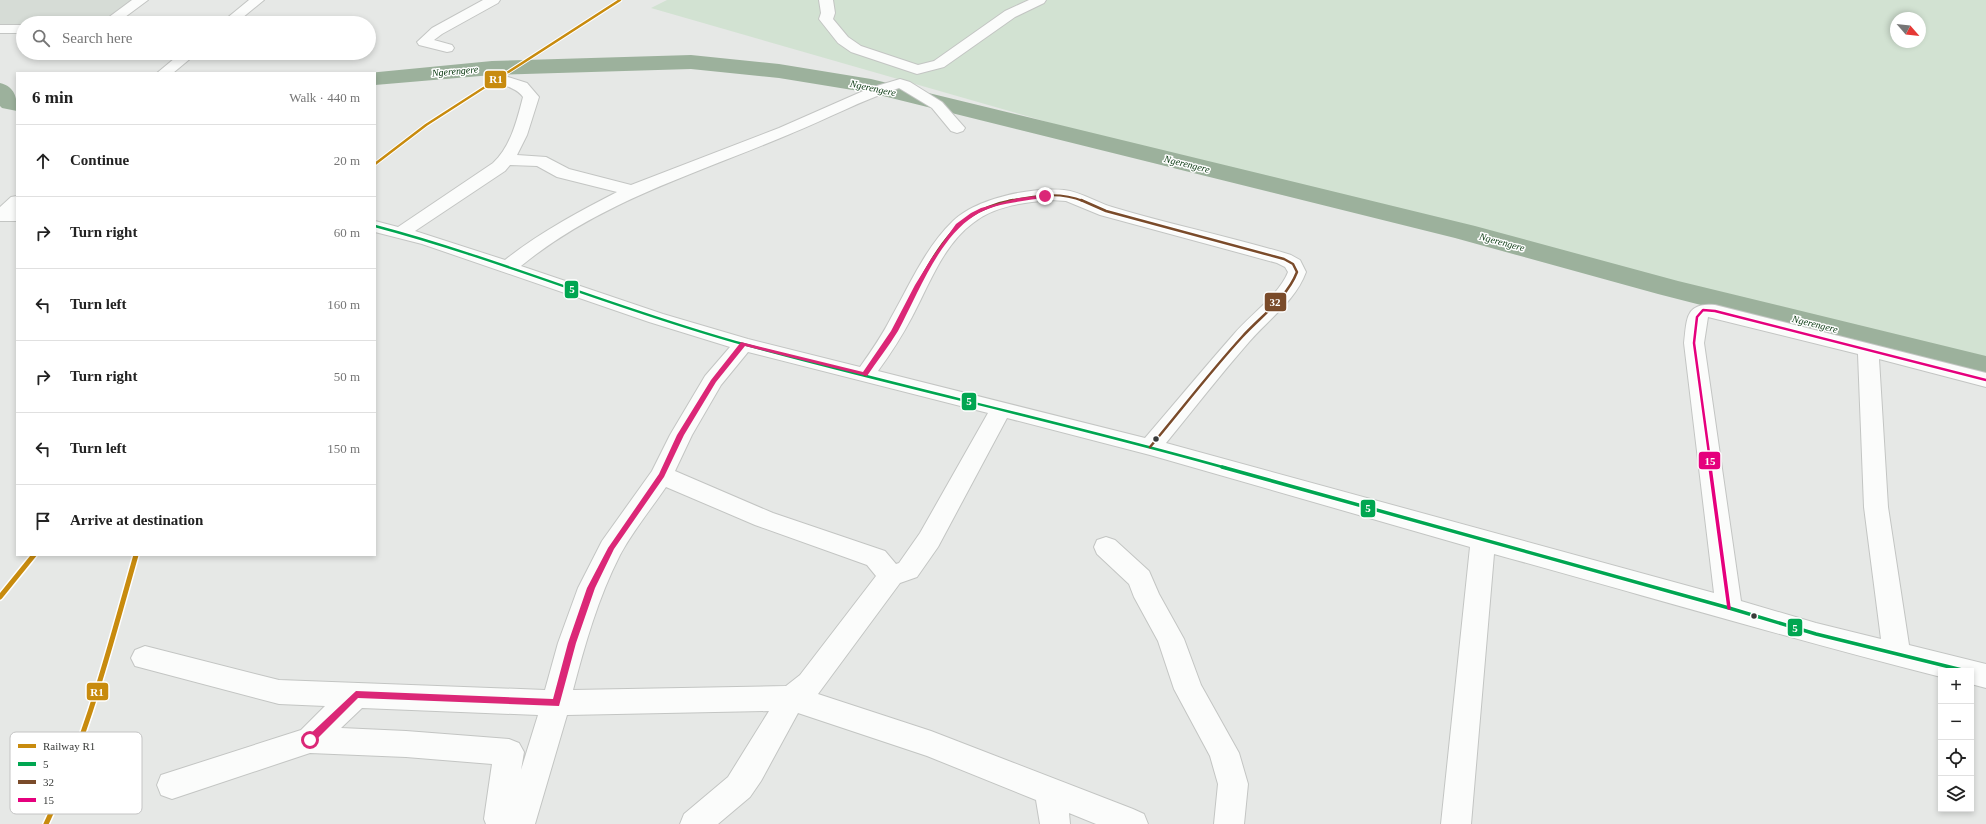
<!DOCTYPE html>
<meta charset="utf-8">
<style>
:root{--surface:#fff;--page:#f2f2f2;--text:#222;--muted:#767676;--line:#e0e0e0}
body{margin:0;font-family:Georgia,serif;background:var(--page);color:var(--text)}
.controls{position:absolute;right:12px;bottom:12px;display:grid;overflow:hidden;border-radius:0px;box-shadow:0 2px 6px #0003}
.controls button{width:36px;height:36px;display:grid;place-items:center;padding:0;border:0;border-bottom:1px solid var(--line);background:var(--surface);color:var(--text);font:20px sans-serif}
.compass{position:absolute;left:1890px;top:12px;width:36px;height:36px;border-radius:50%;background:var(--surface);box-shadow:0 2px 6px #0003;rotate:118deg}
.stop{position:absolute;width:12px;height:12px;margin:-9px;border:3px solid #db2777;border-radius:50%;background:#fff}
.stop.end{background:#db2777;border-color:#fff;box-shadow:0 1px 4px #0008}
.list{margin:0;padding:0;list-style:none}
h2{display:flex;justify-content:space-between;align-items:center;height:52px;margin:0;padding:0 16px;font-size:17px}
h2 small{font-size:13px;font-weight:400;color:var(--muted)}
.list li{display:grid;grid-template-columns:26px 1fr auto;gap:12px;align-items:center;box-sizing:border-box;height:72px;padding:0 16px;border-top:1px solid var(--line)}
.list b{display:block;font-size:15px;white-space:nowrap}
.list em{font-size:13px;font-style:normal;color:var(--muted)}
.icon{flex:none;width:22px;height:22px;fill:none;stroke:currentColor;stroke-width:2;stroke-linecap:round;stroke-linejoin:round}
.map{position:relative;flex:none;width:1986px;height:824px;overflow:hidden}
.search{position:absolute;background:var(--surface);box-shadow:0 2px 6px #0003;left:16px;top:16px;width:360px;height:44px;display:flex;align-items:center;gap:10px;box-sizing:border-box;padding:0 14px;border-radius:22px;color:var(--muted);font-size:15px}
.panel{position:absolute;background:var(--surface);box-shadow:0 2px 6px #0003;left:16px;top:72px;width:360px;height:484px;border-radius:0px}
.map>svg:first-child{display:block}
</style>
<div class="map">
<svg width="1986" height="824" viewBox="0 0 1986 824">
<rect width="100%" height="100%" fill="#e6e8e6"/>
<path fill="#d6dcd6" d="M0,0H133L99,23H23V26H0Z"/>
<path fill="#d2e2d2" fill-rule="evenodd" d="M667,0H1986V382L1228,174L651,8ZM1896,18H1920V42H1896Z"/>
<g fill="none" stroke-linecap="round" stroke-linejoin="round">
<path fill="#9cb19c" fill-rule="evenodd" d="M691,55L779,64L871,79L1475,226L1678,281L1986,356V378L1658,294L1455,238L871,93L779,78L691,69L492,75L375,85V73H368L492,61Z
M0,83C15,87 17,97 17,111L2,108L0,106Z"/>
<g stroke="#c3c5c3" stroke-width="2">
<path id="minor" d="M132,0H148L117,23H101Z
M483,0H500L498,3L442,34L434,40L452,45L454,48L452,51L447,52L419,45L417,42L432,28Z
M819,0H833L835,13L833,19L848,37L861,46L918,65L934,61L1005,11L1029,0H1046L1044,3L1015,17L944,67L917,74L851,52L838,43L819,19L821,13Z
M0,25H23V33H0Z
M508,77L527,83L539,97L527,135L517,155L546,157L569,169L631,185L779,128L870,88L900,79L910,82L942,102L965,128L963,131L957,133L951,131L932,108L899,88C862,100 827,119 790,134C699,173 600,201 521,266L663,314L748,339L860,367C872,350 883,334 892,316C910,284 926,247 953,221C977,198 1031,187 1064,190C1081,192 1096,202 1112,207C1171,225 1232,237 1291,255L1300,260L1306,272C1296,300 1268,320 1249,342C1220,375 1193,410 1166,443L1714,593L1684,343C1687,319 1685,302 1715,305L1986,373V387L1879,359L1888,507L1909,645L1986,664V688L1971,684V671H1941V677C1791,639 1643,595 1494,554L1471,824H1441L1470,547L1150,455L1007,418L938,547L917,577L900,583L818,694L931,731L1133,809L1144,814L1148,824H1096L1069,813L1070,824H1040L1036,800L927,756L798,713L761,781L750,797L718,824H680L684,814L728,777L769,711L567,715L535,824H486L484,819L492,764L406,757L310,753L172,799L161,795L157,785L161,775L301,730L325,706L279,704L135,666L131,658L135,650L145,646L279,680L545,690L558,643L578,588L602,541L652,471L670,435L705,376L730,347L649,322L422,244L375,232V221L398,227L493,163C511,146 517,120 523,97C516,87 505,88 501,81L503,78ZM510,165L537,166L557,177L617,192C578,212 539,233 505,260L415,231L505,171ZM1051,200L1066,201L1100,215L1277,263L1285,267L1288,272C1279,295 1250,315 1234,334C1204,368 1175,403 1145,438L878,371C891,353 902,336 912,317C929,285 943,245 973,223C994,206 1025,202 1051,200ZM1708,317L1858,354L1864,507L1881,639L1816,623L1741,601L1704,343ZM748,352L988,413L920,533L899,563L896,564L885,551L773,513L675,471L692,435L721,385ZM666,487L755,525L867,565L876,576L800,675L786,686L573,690C585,644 598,598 620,555C633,531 651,509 666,487ZM362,708L538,715L521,770L524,752L519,743L509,739L406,731L341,728Z
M0,211H17V221H0Z
M1106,537L1115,540L1149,571L1159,594L1184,639L1201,685L1239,753L1248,784L1244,824H1214L1218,784L1210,756L1174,689L1158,641L1134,597L1129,584L1097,554L1094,547L1097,540Z"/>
</g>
<g stroke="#c3c5c3" stroke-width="2">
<path id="major" d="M249,0H264L236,23H221Z
M181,53H197L173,73H157Z
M17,196V210L6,220L0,221V207L11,197Z"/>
</g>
<use href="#minor" fill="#fbfcfb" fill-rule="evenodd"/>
<use href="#major" fill="#fbfcfb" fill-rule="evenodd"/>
<g stroke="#fff" stroke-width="5">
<path id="bus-1-far1" d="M375,226C500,259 619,310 743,344C904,388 1066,423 1226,468"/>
</g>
<g stroke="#fff" stroke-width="6">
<path id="bus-1" d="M1222,467L1729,608L1816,634L1966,671"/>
</g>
<g stroke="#fff" stroke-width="4">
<path id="bus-2-far1" d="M1008,201C1033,196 1059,191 1083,201"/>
</g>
<g stroke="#fff" stroke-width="5">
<path id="bus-2" d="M1081,200L1106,211L1284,259L1293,264L1297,272C1287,298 1260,317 1242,337C1210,372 1181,410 1150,447
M865,375C874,362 884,349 892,334C911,300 936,239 968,218C981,209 997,203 1013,200"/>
</g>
<g stroke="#fff" stroke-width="5">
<path id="bus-3-far1" d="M1711,468L1694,343L1697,317L1703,310L1715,311L1986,380"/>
</g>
<g stroke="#fff" stroke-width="6">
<path id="bus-3" d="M1710,467L1729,608"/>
</g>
<use href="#bus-1-far1" stroke="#00a651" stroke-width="2.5"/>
<use href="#bus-1" stroke="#00a651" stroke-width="3.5"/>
<use href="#bus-2-far1" stroke="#7a4b2a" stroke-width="2"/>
<use href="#bus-2" stroke="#7a4b2a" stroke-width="2.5"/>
<use href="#bus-3-far1" stroke="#e5007d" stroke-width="2.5"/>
<use href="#bus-3" stroke="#e5007d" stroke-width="3.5"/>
<g stroke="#fff" stroke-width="4.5">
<path id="rail-1-far1" d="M375,164L426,125L620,0"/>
</g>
<g stroke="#fff" stroke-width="8">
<path id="rail-1" d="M0,597L34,555
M46,824C87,738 110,646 136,555"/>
</g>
<use href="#rail-1-far1" stroke="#c88b0e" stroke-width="2.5"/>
<use href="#rail-1" stroke="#c88b0e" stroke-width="5"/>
</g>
<path fill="#db2777" d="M1045,195L1047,197C1023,202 995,202 974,216C938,239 918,294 898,331C889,346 877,361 867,376L745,346L716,382L684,435L664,477L614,549L595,588L576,643L559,706L358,698L313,743H307V737L356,691L553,699L568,643L587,588L608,548L659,474L677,435L711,380L741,342L863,372L891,331L915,285L931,259L956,224L971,213L981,208L1019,198Z"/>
<g fill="#393b39" stroke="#fff" stroke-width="1.5">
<circle cx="1156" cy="439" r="3.5"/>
<circle cx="1754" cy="616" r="3.5"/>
</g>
<g text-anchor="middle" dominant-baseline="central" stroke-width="3" stroke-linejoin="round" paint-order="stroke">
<g font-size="10" font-style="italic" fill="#06360d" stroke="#fff">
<text transform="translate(455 71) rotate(-5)">Ngerengere</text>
<text transform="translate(873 88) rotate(12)">Ngerengere</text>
<text transform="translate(1187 164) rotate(14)">Ngerengere</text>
<text transform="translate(1502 242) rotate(15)">Ngerengere</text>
<text transform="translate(1815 324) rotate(14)">Ngerengere</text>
</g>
</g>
<rect x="10" y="732" width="132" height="82" rx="6" fill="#fff" stroke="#c4c4c4" stroke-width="1"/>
<rect x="18" y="744" width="18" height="4" fill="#c88b0e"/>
<rect x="18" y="762" width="18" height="4" fill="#00a651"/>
<rect x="18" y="780" width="18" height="4" fill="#7a4b2a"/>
<rect x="18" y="798" width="18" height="4" fill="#e5007d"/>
<g font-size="11" fill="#393b39">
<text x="43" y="750">Railway R1</text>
<text x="43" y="768">5</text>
<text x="43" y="786">32</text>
<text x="43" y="804">15</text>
</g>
<g stroke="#fff" stroke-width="1.5">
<rect x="484" y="70" width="23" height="19" rx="4" fill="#c88b0e"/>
<rect x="564" y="280" width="15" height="19" rx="4" fill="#00a651"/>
<rect x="1264" y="292" width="23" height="20" rx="4" fill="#7a4b2a"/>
<rect x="961" y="392" width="16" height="19" rx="4" fill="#00a651"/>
<rect x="1698" y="451" width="23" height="19" rx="4" fill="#e5007d"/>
<rect x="1360" y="499" width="16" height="19" rx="4" fill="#00a651"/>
<rect x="1787" y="618" width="16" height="19" rx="4" fill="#00a651"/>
<rect x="86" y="682" width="23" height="19" rx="4" fill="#c88b0e"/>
</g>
<g font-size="11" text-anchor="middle" font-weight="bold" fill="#fff">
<text x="496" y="83">R1</text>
<text x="572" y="293">5</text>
<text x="1275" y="306">32</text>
<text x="969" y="405">5</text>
<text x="1710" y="465">15</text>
<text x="1368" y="512">5</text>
<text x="1795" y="632">5</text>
<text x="97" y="696">R1</text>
</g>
</svg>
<div class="controls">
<button>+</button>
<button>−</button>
<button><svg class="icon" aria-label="locate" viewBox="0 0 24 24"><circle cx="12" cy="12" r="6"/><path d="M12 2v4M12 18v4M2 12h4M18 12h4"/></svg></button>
<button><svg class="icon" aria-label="layers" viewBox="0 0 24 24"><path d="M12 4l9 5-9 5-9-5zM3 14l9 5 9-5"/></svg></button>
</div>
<svg class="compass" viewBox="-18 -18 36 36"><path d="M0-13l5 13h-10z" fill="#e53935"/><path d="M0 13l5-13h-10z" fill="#767676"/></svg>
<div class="stop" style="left:310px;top:740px"></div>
<div class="stop end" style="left:1045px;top:196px"></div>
<div class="search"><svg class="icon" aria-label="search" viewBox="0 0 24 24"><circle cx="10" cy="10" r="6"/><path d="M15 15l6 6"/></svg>Search here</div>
<section class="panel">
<h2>6 min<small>Walk · 440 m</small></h2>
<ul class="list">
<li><svg class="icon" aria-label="ahead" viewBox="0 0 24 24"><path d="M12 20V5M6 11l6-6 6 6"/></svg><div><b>Continue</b></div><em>20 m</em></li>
<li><svg class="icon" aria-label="right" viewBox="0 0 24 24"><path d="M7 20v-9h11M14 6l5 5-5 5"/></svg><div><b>Turn right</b></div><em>60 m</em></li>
<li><svg class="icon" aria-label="left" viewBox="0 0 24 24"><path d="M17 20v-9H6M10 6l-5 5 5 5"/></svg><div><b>Turn left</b></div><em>160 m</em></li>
<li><svg class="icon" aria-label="right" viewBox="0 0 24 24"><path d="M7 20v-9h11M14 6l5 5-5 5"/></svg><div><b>Turn right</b></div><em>50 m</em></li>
<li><svg class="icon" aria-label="left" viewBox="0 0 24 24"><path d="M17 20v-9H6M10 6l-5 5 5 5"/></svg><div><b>Turn left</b></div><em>150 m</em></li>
<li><svg class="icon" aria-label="arrive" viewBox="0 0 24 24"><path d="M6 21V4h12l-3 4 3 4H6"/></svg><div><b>Arrive at destination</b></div></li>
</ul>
</section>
</div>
